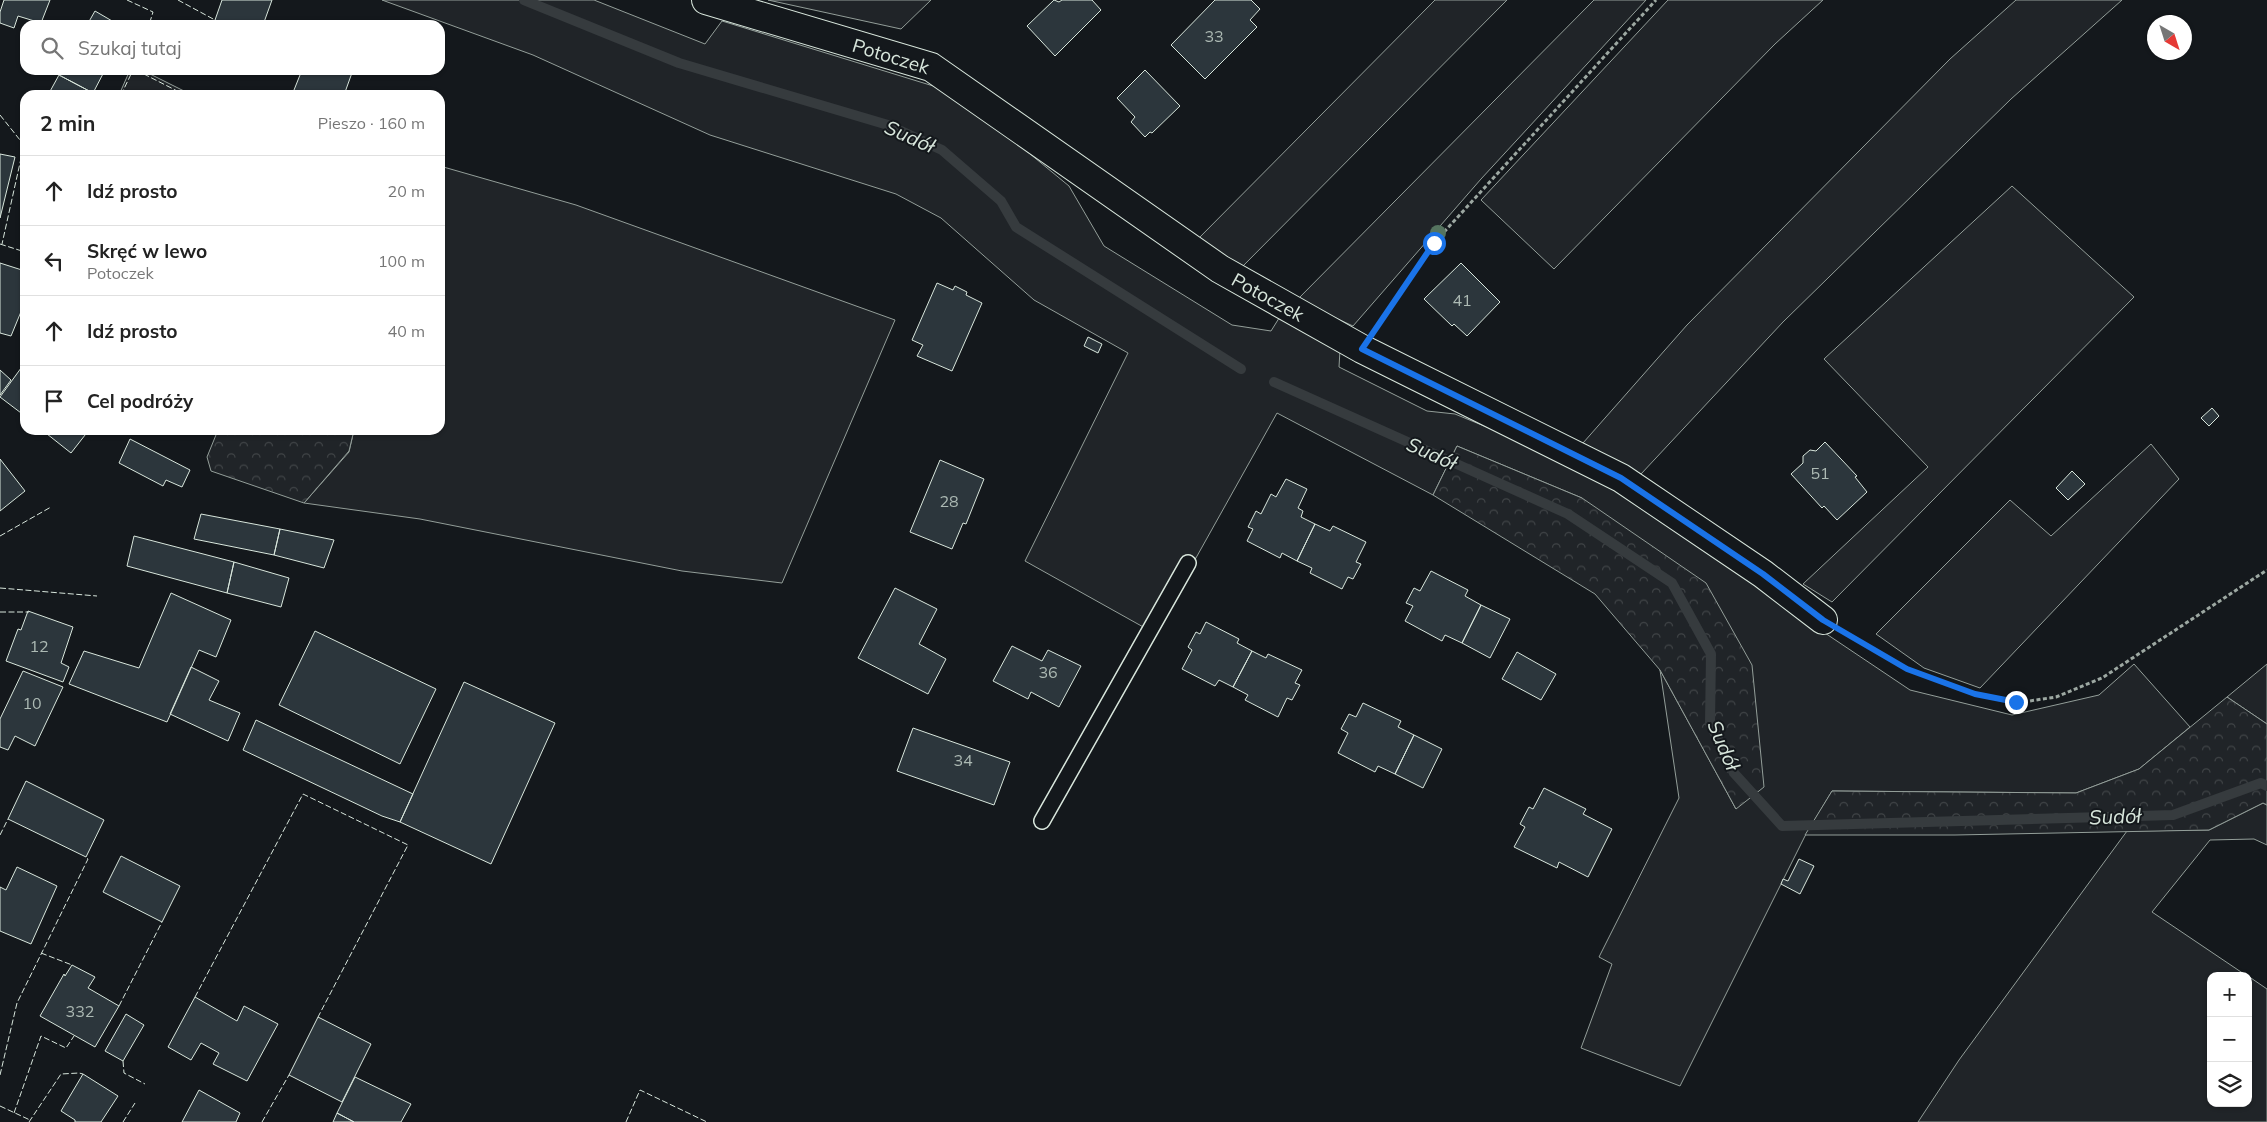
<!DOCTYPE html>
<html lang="pl">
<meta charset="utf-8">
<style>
:root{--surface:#fff;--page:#f6f6f6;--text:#222;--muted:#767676;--line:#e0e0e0}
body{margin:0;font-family:Mulish,sans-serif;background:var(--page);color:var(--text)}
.controls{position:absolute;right:15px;bottom:15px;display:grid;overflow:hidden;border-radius:10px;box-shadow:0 1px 4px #0004}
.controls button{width:45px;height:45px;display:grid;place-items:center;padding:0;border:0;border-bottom:1px solid var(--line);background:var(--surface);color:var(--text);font:25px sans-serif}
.compass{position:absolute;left:2147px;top:15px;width:45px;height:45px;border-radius:50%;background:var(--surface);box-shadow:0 1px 4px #0004;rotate:141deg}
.stop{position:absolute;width:15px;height:15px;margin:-11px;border:4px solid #1a73e8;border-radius:50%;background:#fff}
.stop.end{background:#1a73e8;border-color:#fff;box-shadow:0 1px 5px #0008}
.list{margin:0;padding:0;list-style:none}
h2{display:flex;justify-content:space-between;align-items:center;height:65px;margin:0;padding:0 20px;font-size:21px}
h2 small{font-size:16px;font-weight:400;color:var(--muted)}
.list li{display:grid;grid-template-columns:32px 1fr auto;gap:15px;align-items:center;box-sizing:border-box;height:70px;padding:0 20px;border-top:1px solid var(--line)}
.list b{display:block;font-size:19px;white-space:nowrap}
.list p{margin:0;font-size:16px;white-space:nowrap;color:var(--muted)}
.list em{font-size:16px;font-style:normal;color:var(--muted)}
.icon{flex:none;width:28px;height:28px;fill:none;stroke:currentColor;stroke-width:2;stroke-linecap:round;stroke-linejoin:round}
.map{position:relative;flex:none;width:2267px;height:1122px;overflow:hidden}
.search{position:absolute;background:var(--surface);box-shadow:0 1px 4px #0004;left:20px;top:20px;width:425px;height:55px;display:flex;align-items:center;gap:12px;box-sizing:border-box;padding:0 18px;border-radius:15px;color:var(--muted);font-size:19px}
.panel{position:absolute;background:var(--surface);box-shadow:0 1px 4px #0004;left:20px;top:90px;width:425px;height:345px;border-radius:15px}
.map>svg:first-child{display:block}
</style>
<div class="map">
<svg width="2267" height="1122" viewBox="0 0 2267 1122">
<defs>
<pattern id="forest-crowns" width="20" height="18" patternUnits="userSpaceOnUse" patternTransform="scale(1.25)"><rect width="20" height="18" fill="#202428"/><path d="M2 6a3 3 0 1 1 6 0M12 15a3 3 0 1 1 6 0" fill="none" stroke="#404447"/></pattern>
</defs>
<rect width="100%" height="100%" fill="#14181c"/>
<path fill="#202428" stroke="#939e99" d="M382,0H594L705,44L722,21L956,93L1069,186L1104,246L1232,325L1271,331L1281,315L1340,350L1339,367L1427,411L1455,414L1569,461L1697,540L1816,627L1910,690L2012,715L2099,695L2134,664L2190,727L2139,769L2076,793L1832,791L1805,836L1680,1086L1581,1048L1612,964L1599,957L1679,798L1660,670L1736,809L1582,498L1457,446L1433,495L1277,413L1154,633L1025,561L1128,353L1034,300L941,218L896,194L710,135L533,55Z
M768,0H931L901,29Z
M1435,0H1507L1241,268L1196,241Z
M1594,0H1646L1481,179L1353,326L1297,300Z
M1668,0H1823L1775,44L1554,269L1481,200Z
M2016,0H2122L2011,99L1783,322L1641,474L1583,443L1687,325L1950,59Z
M130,70H142L192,95H119Z
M440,166L576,205L895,320L782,583L682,571L420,519L304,503L349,452L354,430H440Z
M2012,186L2134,297L1832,602L1803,584L1928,467L1824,359Z
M2151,444L2179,479L1980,688L1924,668L1876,634L2010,500L2051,536Z
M2267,664V724L2227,697Z
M2263,803L2267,805V845L2254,839L2210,840L2152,912L2247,976H2211V1103H2248V976L2267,989V1122H1918L1959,1060L2127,831L2209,830Z"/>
<path fill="url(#forest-crowns)" stroke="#939e99" d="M218,430H354L349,451L304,503L211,471L207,457Z
M1457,446L1582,498L1706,583L1752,665L1764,787L1736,809L1660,670L1595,594L1433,495Z
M2227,697L2267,724V805L2263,803L2209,830L1955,835H1805L1832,791L2076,793L2139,769Z"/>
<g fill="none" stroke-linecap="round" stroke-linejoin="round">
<path stroke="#363b3e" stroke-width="10" d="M524,0L679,63L888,125L942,150L1001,201L1016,227L1241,369
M1274,382L1568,514L1672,583L1711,654L1710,723L1734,773L1782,826L2173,815L2261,783L2267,786"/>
</g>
<path fill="#2c363c" stroke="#d8e6dc" d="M4,0H50L41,23L18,16L14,28L0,23V12Z
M222,0H272L263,25H229L215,20Z
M1054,0L1059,2L1062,0H1092L1101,10L1055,56L1027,26Z
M1215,0H1251L1260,9L1250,20L1257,27L1205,79L1171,45Z
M95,11L119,25H87Z
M62,70H105L93,93L59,75Z
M302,70H353L344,95H292Z
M1145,70L1180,106L1152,133L1150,132L1145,137L1131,122L1135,117L1117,98Z
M59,75L93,93L97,95H48Z
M0,154L15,157L0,218Z
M0,263L25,271V302L11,336L0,333Z
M1461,263L1500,302L1467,336L1454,324L1452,326L1424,299Z
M937,283L953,290L955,286L967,292L966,295L982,303L952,371L917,356L923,345L912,340Z
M1088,337L1102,344L1098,353L1084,346Z
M24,364H25V416L0,397Z
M0,370L11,380L0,395Z
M2212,408L2219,416L2209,426L2201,418Z
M42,430H89L71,453Z
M130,439L190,470L182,487L166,480L163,486L119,463Z
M1825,442L1857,476L1855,477L1867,492L1837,520L1824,506L1822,508L1791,474L1803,463V456L1810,450L1816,451Z
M0,459L25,491L0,511Z
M940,460L984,479L966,524L963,523L952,549L910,532Z
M2072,471L2085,484L2068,500L2056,488Z
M1286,479L1307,489L1298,508L1303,511L1301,517L1315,524L1297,561L1282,553L1280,558L1247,541L1253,529L1248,527L1256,511L1261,514L1271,494L1276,497Z
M201,514L280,529L274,555L194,539Z
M1315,524L1330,531L1333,526L1366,542L1356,562L1361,564L1353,579L1348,577L1342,589L1310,573L1312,568L1297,561Z
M280,529L334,540L324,568L274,555Z
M134,536L234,562L227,593L127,566Z
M234,562L289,578L281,607L227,593Z
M1431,571L1468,590L1465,596L1481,605L1462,643L1445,635L1442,641L1405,621L1413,606L1406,603L1414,588L1420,591Z
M895,588L937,609L919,644L946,659L928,694L858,658Z
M171,593L231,620L216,657L199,650L167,722L69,684L84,651L139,668Z
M1481,605L1510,619L1490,658L1462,643Z
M28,611L73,627L61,663L69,667L63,682L6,661L18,629L21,630Z
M1206,622L1239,639L1237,643L1252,651L1233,687L1219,680L1215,686L1182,669L1192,650L1188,647L1196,632L1200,634Z
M315,631L436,689L400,764L279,705Z
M1012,646L1042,661L1048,650L1081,666L1059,707L1031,692L1028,699L993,681Z
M1252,651L1266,658L1268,654L1302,670L1295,683L1300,685L1292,700L1287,698L1278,717L1245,700L1248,695L1233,687Z
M1517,652L1556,674L1541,700L1502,679Z
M191,667L219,681L209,700L240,713L228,741L170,714Z
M23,671L63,687L35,746L15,736L8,750L0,747V719Z
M464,682L555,723L491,864L400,822Z
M1363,703L1401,721L1398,727L1414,735L1395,774L1378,766L1375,772L1338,753L1348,733L1341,729L1349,714L1356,717Z
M256,720L413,794L400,822L382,816L243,750Z
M913,728L1010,762L994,805L897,771Z
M1414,735L1442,749L1423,788L1395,774Z
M26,781L104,820L86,857L8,819Z
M1544,788L1586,809L1583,814L1612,829L1588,877L1559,862L1557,868L1514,847L1525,827L1520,824L1529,807L1533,809Z
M121,856L180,886L162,922L103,892Z
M1799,859L1814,866L1800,894L1781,884L1783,879L1788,881Z
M17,867L57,886L31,944L0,931V887L6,890Z
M72,965L95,977L88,988L119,1006L95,1047L40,1016L64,974L65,976Z
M195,997L237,1021L244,1006L278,1024L247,1081L213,1064L219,1053L201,1043L191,1060L168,1047Z
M126,1014L144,1025L123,1061L105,1051Z
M318,1017L371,1044L342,1102L289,1075Z
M83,1074L118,1096L101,1122H75V1120L61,1111Z
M355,1077L411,1104L401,1122H354L337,1113Z
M199,1090L240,1113L236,1122H182Z
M337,1113L354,1122H333Z"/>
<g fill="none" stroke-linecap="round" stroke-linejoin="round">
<g stroke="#d8e6dc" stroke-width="18">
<path id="lane" d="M1042,821L1188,563"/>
</g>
<g stroke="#d8e6dc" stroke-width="30">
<path id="street" d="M706,0L931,67L1220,269L1362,349L1621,478L1763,574L1823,620"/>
</g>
<path stroke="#9da8a2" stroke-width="3" stroke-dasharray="4 2.5" stroke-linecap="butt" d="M1380,322L1434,243L1656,0
M1850,635L1907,669L1975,694L2016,703L2056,697L2102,678L2267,570"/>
<use href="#lane" stroke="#14181c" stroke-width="15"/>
<use href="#street" stroke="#14181c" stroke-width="28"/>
<path stroke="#d8e6dc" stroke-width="1" stroke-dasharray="6 2.5" stroke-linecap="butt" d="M127,0L153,12L149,25
M178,0L215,20
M55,70L59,75
M136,70L185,95
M121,95L133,70
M0,115L24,145L2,244
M0,244L25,252
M0,536L51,507
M0,588L97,596
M0,612H29
M0,835L8,819
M41,953L72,965
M195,997L303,794L408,845L318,1017
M119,1006L162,922
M123,1061L124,1073L145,1084
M0,1075L17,1003L88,859L86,857
M0,1106L30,1120
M14,1113L41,1036L66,1048L74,1036
M29,1122L61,1074L79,1073L83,1074
M123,1122L135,1103
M262,1122L289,1075
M626,1122L640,1090L707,1122"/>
</g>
<circle fill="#55745f" cx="1438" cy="233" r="8"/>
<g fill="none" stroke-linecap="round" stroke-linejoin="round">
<path stroke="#1a73e8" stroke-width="6" d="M1434,243L1362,349L1621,478L1763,574L1823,620L1907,669L1975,694L2016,702"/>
</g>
<g text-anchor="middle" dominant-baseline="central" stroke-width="4" stroke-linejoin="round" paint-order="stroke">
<g font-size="16" fill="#adbab4">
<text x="1214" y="36">33</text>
<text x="1462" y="300">41</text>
<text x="1820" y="473">51</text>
<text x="949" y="501">28</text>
<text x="39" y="646">12</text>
<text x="1048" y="672">36</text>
<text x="32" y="703">10</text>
<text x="963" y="760">34</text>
<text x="80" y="1011">332</text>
</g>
<g font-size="19" fill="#d8e6dc" stroke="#14181c">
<text transform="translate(891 56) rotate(17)">Potoczek</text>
<text transform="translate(1268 297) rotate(29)">Potoczek</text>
</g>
<g font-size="20" font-style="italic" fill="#d8e6dc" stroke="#14181c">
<text transform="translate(910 136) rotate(24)">Sudół</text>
<text transform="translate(1432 453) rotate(24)">Sudół</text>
<text transform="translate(1724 745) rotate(67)">Sudół</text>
<text transform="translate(2115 816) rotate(-2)">Sudół</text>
</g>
</g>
</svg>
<div class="controls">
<button>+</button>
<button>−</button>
<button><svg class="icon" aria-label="layers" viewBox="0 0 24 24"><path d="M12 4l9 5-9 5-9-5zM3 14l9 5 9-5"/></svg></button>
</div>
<svg class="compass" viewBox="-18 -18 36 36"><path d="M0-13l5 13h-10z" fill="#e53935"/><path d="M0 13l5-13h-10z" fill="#767676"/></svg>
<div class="stop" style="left:1434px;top:243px"></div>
<div class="stop end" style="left:2016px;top:702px"></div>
<div class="search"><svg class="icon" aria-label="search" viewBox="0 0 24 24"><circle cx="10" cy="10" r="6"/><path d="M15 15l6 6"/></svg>Szukaj tutaj</div>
<section class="panel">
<h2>2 min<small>Pieszo · 160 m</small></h2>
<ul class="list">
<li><svg class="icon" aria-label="ahead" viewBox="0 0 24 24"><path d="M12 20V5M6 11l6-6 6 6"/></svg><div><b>Idź prosto</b></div><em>20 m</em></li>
<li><svg class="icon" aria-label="left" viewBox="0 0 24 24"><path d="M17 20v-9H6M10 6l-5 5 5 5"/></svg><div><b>Skręć w lewo</b><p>Potoczek</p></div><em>100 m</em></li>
<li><svg class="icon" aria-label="ahead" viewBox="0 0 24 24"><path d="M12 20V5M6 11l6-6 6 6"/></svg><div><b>Idź prosto</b></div><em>40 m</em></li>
<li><svg class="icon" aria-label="arrive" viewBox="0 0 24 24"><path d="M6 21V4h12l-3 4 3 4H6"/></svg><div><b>Cel podróży</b></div></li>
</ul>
</section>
</div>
